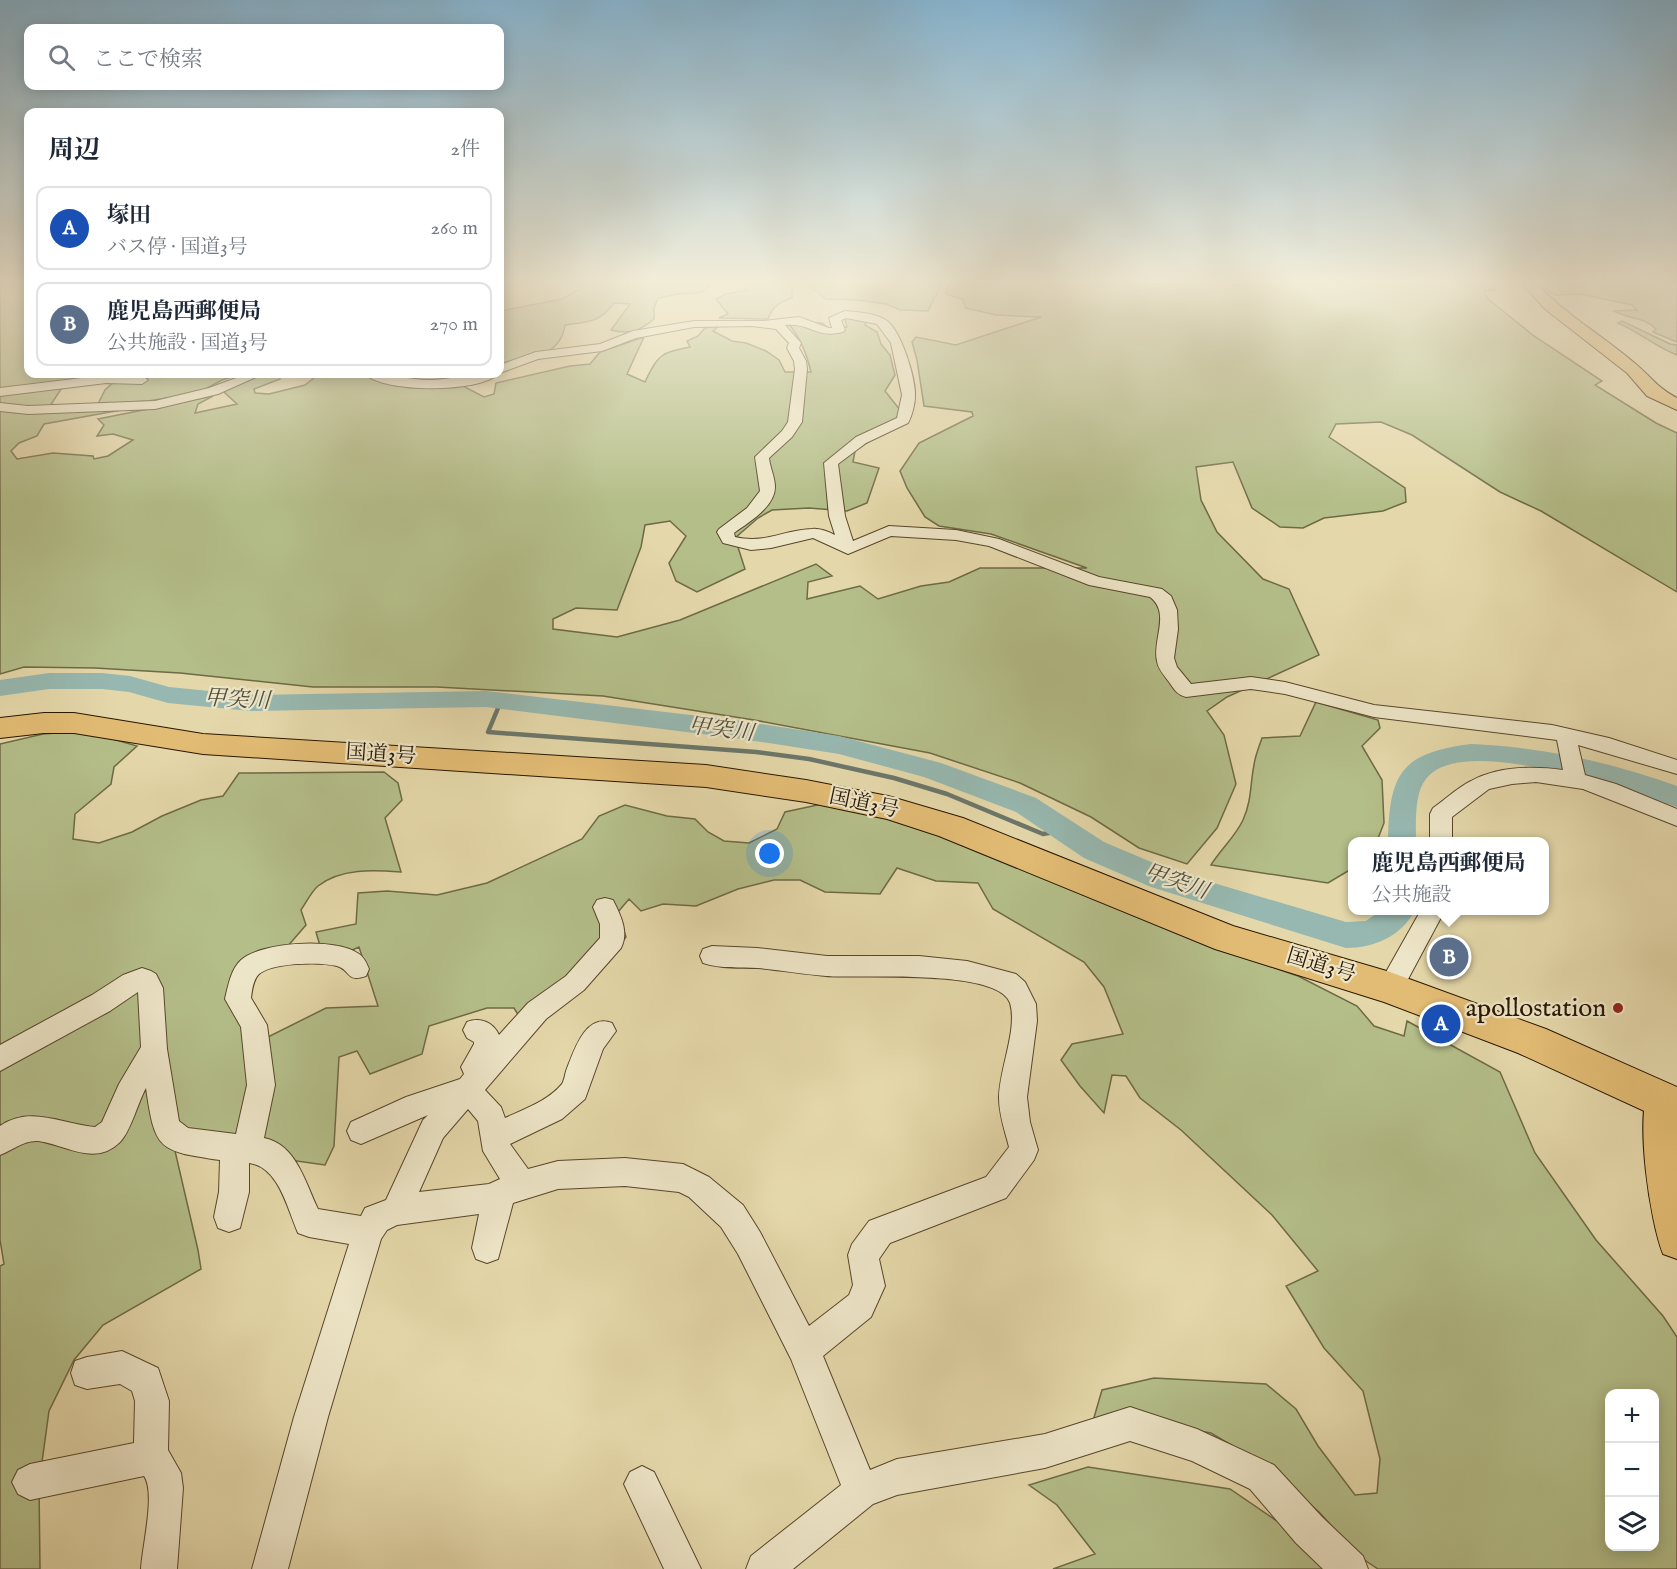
<!DOCTYPE html>
<html lang="ja">
<meta charset="utf-8">
<style>
:root{--surface:#fff;--page:#f2f2f3;--text:#1f2937;--muted:#747a83;--line:#e0e1e3;--accent:#0f766e}
body{margin:0;font-family:"IM FELL English","Noto Serif JP",serif;background:var(--page);color:var(--text)}
.controls{position:absolute;right:18px;bottom:18px;display:grid;overflow:hidden;border-radius:12px;box-shadow:0 3px 15px #0003}
.controls button{width:54px;height:54px;display:grid;place-items:center;padding:0;border:0;border-bottom:2px solid var(--line);background:var(--surface);color:var(--text);font:30px sans-serif}
.you{position:absolute;left:770px;top:854px;width:21px;height:21px;margin:-15px;border:4px solid #fff;border-radius:50%;background:#1a73e8;box-shadow:0 0 0 9px #1a73e833}
.badge{display:grid;place-items:center;width:39px;height:39px;border-radius:50%;background:var(--accent);color:#fff;font-size:20px;font-weight:700}
.pin{position:absolute;translate:-50% -50%;border:3px solid #fff;box-shadow:0 2px 6px #0006}
.popup{position:absolute;left:1348px;top:837px;width:201px;height:78px;box-sizing:border-box;display:grid;place-content:center;border-radius:12px;background:var(--surface);filter:drop-shadow(0 2px 4px #0005);font-size:20px;white-space:nowrap;color:var(--muted)}
.popup b{font-size:22px;color:var(--text)}
.popup::after{content:'';position:absolute;left:50%;top:100%;margin-left:-12px;border:12px solid transparent;border-top-color:var(--surface)}
.list{margin:0;padding:0;list-style:none}
h2{display:flex;justify-content:space-between;align-items:center;height:78px;margin:0;padding:0 24px;font-size:26px}
h2 small{font-size:20px;font-weight:400;color:var(--muted)}
.list li{display:grid;grid-template-columns:39px 1fr auto;gap:18px;align-items:center;box-sizing:border-box;height:84px;margin:0 12px 12px;padding:0 12px;border:2px solid var(--line);border-radius:12px}
.list b{display:block;font-size:22px;white-space:nowrap}
.list p{margin:0;font-size:20px;white-space:nowrap;color:var(--muted)}
.list em{font-size:20px;font-style:normal;color:var(--muted)}
.icon{flex:none;width:33px;height:33px;fill:none;stroke:currentColor;stroke-width:2;stroke-linecap:round;stroke-linejoin:round}
.map{position:relative;flex:none;width:1677px;height:1569px;overflow:hidden}
.search{position:absolute;background:var(--surface);box-shadow:0 3px 15px #0003;left:24px;top:24px;width:480px;height:66px;display:flex;align-items:center;gap:15px;box-sizing:border-box;padding:0 21px;border-radius:12px;color:var(--muted);font-size:22px}
.panel{position:absolute;background:var(--surface);box-shadow:0 3px 15px #0003;left:24px;top:108px;width:480px;height:270px;border-radius:12px}
.map>svg:first-child{display:block}
</style>
<div class="map">
<svg width="1677" height="1569" viewBox="0 0 1677 1569">
<rect width="100%" height="100%" fill="#e4d7a9"/>
<filter id="stains"><feTurbulence type="fractalNoise" baseFrequency=".00333" numOctaves="4"/><feColorMatrix values="0 0 0 0 .2 0 0 0 0 .09 0 0 0 0 .02 0 0 0 .5 -.17"/></filter>
<radialGradient id="worn" r=".72"><stop offset=".6" stop-color="#630" stop-opacity="0"/><stop offset="1" stop-color="#630" stop-opacity=".3"/></radialGradient>
<path fill="#b4be89" stroke="#6e6a45" stroke-width="1.5" fill-rule="evenodd" d="M0,284H28V374H241L222,380L198,393L148,401L98,404L105,390L121,375L68,382L63,386L48,409L138,407L44,424L37,436L19,443L11,451L17,459L53,453L93,456L94,459L108,456L133,440L113,434L97,436L104,425L98,419L213,396L198,404L195,413L237,404L225,393L223,387L261,374H284L280,375V379L254,389L255,393L269,394L305,385L319,374H374L396,386L461,385L484,397L494,394L496,383L570,366L590,364L600,352L644,337L627,374L645,382C658,354 661,353 690,347L687,341L698,336L705,328L719,326L713,331L732,341L746,343L766,351L779,360L785,372H811C807,354 800,337 788,323H822L828,328L847,327L844,316H868L865,325L877,332L881,344L890,355L895,375L885,391L900,410L895,424L855,451L853,462L879,468L867,503L847,511L809,508L772,510L758,518L735,538L745,569L697,592L676,581L669,563L686,536L670,521L645,525L641,547L617,610L576,608L553,619V629L617,637L680,620L816,564L832,576L808,582L807,599L860,586L878,599L921,586L949,582L980,568H1087L991,534L939,526L925,517L907,488L900,471L919,443L973,416L972,412L924,406L917,360L912,342L916,337L956,345L1041,317L996,315L966,308L962,299L946,294L948,284H1487L1494,286L1496,290L1484,291L1488,299L1534,336L1602,381L1595,385L1656,423L1677,433V592L1541,511L1500,492L1412,435L1381,422L1336,424L1329,437L1405,488L1406,502L1383,511L1324,518L1303,528L1280,527L1252,508L1233,462L1196,467L1201,500L1217,532L1263,579L1289,589L1319,655L1227,697L1207,711L1224,735L1236,784L1217,828L1187,864L1139,848L1091,817L1020,783L930,753L754,720L603,696L437,687H313L180,673L95,668L24,667L0,674Z
M576,284H710C701,297 692,292 679,294C672,295 665,297 658,298L654,308V319C640,331 629,335 611,330L630,304L614,303C599,323 588,322 565,325C560,359 527,357 500,364V311L562,299L580,289Z
M743,284H792V298C780,302 772,307 768,319L719,318L728,314L716,299L726,294L747,290Z
M807,284H942L928,311L900,310L886,304L858,300L826,299Z
M1537,284H1677V342L1653,332L1656,329C1645,317 1628,319 1614,311L1637,310L1632,305L1581,294L1555,295Z
M1622,321L1670,344L1677,345V355C1656,347 1639,332 1618,323Z
M1316,702L1378,720L1380,728L1362,746L1382,780L1384,823L1377,841L1353,842V868L1328,883L1211,865C1221,849 1235,837 1243,820C1252,800 1250,784 1254,765C1255,756 1259,747 1262,738L1300,736Z
M85,731L137,746L114,767L111,784L75,814L73,839L99,843L132,832L162,816L201,800L223,796L239,773L384,772L398,783L402,800L385,818L401,872C373,870 341,868 318,886C311,892 306,903 301,910L306,925L287,947L258,969L243,998L268,1037L326,1008L378,1006L359,947L334,958L323,956L316,932L356,924L358,893L387,891L437,895L487,883L582,839L599,816L625,805L667,816L695,819L708,832L724,841L749,843L777,829L785,812L822,804L901,822L954,838L1210,946L1298,976L1357,1006L1374,1026L1404,1036L1407,1021L1500,1072L1535,1153L1596,1240L1663,1316L1677,1337V1569H1378L1360,1557L1319,1512L1262,1463L1211,1433L1153,1423L1093,1421L1102,1390L1154,1378L1266,1384L1296,1409L1318,1446L1355,1495L1377,1493L1380,1459L1363,1391L1324,1348L1286,1286L1318,1271L1272,1215L1181,1130L1140,1098L1126,1076L1112,1075L1104,1113L1080,1086L1061,1060L1072,1044L1123,1034L1104,987L1084,962L993,909L978,883L936,881L897,868L880,894L825,892L800,880H774L738,889L696,906L663,904L641,911L629,899L618,912L626,937L609,962L527,1029L514,1008H487L429,1026L422,1054L370,1074L357,1051L339,1057L334,1146L325,1165L268,1157L189,1135L175,1151L198,1250L201,1269L103,1325L74,1360L49,1411L39,1484L40,1569H0V1266L4,1264L0,1240V744L43,734ZM1610,1394H1654V1546H1610Z
M1088,1467L1230,1489L1318,1549L1330,1569H1053L1095,1554L1057,1505L1029,1485Z"/>
<g fill="none" stroke-linecap="round" stroke-linejoin="round">
<path stroke="#6b776a" stroke-width="4.5" d="M501,701L488,732L756,752L809,759L894,778L947,794L1043,834L1066,830"/>
<path fill="#97b8b0" fill-rule="evenodd" d="M49,673H102L130,676L169,687L250,695L486,691L742,721L839,736L941,763L1036,798L1104,842L1170,870L1346,922L1366,921L1381,910H1415C1402,936 1374,948 1346,948L1151,887L1084,858L1016,812L924,777L839,754L742,739L486,707L250,711L168,703L129,692L102,689H49L0,696V680Z
M1471,744C1542,747 1611,762 1677,786V807C1630,793 1462,731 1426,779C1414,794 1416,823 1416,842H1388C1389,772 1402,753 1471,744Z"/>
<g stroke="#58462b" stroke-width="2">
<path id="minor" d="M845,311C857,312 875,313 886,320C901,330 916,379 915,396C915,404 912,416 908,423L866,443L838,464L845,516L853,541L889,526L956,530L999,539L1099,577L1162,589L1171,596L1177,610L1178,629L1174,658L1177,667L1191,684L1251,677L1285,682L1374,705L1552,725L1609,738L1677,760V774L1578,745L1585,775L1616,784L1677,809V826L1583,789L1536,782L1512,784L1489,789L1452,817V842H1430V814L1433,808C1446,799 1457,788 1471,781C1498,766 1534,766 1563,770L1557,740L1374,717L1285,694L1251,689L1186,697C1177,695 1174,689 1169,682C1164,675 1158,669 1157,661C1152,640 1171,613 1150,597L1089,585L989,546L956,540L891,536L848,554L813,538L771,548L751,550L723,543L717,532L719,529L747,508L760,491L755,457L782,431L788,422L795,369L794,361L787,348L789,343L776,329L752,326L694,327L636,338L602,351L538,359L500,373V365L536,352L600,344L633,331L694,321H764L799,317L829,328H832L829,318ZM846,318L877,324L891,343L902,395L897,418L856,437L824,463L829,516L835,535C829,532 819,528 812,529C783,530 766,544 735,537L734,533C748,523 775,507 775,487C775,477 770,468 769,458L792,437L802,422L807,369L806,361L799,348L801,343L785,325C810,322 816,339 843,332L845,330L841,320Z
M247,374H263L218,394L155,409L28,414L0,411V403L28,406L155,401L209,388Z
M365,374C385,372 408,380 429,380C452,380 476,371 498,374C479,393 384,393 365,374Z
M106,375L142,376L148,380L142,384L106,383L0,396V388Z
M605,898L613,900C621,916 629,932 621,948L584,990L546,1019L485,1090L501,1107L505,1118C524,1109 548,1101 562,1084C564,1081 565,1075 566,1071C574,1051 585,1013 612,1023L616,1031L603,1049L585,1099L562,1119L510,1144L528,1169L558,1161L625,1158L683,1164L709,1177L743,1205L760,1232L809,1326L849,1295L853,1285L848,1255L852,1244L869,1221L986,1177L1009,1147C1005,1131 999,1115 999,1098C999,1070 1018,1029 1010,1003C998,968 858,979 826,976C803,974 780,970 758,968C740,967 721,969 703,963L700,956L703,949L712,946L757,948L827,956H919L967,961L1016,974L1025,982L1036,1004L1037,1021L1027,1097L1030,1122L1038,1150L1034,1160L1006,1198L890,1243L879,1259L885,1286L871,1317L823,1356L870,1470L897,1459L1045,1434L1130,1407L1197,1429L1274,1465L1322,1517L1363,1556L1368,1569H1323L1296,1543L1250,1489L1192,1461L1130,1441L1045,1468L897,1495L873,1504L793,1569H746L751,1556L841,1485L791,1359L738,1254L721,1227L689,1197L679,1192L625,1186L558,1189L513,1203L498,1259L487,1263L476,1259L472,1248L479,1214L397,1225L387,1230L381,1239L328,1417L288,1569H252L294,1417L349,1244L309,1237L298,1233C287,1208 279,1167 249,1163V1192L240,1228L229,1232L218,1228L214,1217L219,1192L220,1160C158,1151 155,1150 146,1088C138,1102 131,1131 120,1142C95,1167 67,1145 38,1141C24,1140 13,1150 0,1155V1126C30,1105 62,1124 95,1127L102,1122L119,1084L141,1047L138,992L110,1011L0,1071V1045L92,995L123,975L142,968L151,971L156,974L163,988L167,1049L179,1121L188,1128L236,1134L247,1085L241,1027L225,999C228,986 231,969 241,960C261,942 336,937 359,954C364,957 367,964 369,969L366,976C346,983 351,970 337,966C320,962 271,962 258,975C253,981 252,990 251,998L267,1025L275,1085L264,1138C296,1144 305,1182 318,1209L361,1216L365,1208L386,1200L423,1120L428,1115L361,1144L351,1140L347,1131L351,1122L406,1097L460,1079L464,1074L461,1067L474,1044V1042L467,1038L463,1030L467,1022C480,1017 493,1022 499,1035L528,1003L566,976L600,938V924L593,907L597,900ZM468,1109L478,1121L483,1151L500,1179L489,1184L419,1192L443,1138Z
M1421,910H1445L1399,996L1390,999L1381,996L1377,988Z
M122,1351L158,1368L169,1401L168,1450L181,1473L183,1488L177,1569H141C142,1547 156,1493 144,1476L30,1500L18,1494L12,1482L18,1470L30,1464L134,1443L135,1401L132,1391L120,1384L87,1389L75,1385L71,1373L75,1361L87,1357Z
M642,1466L654,1472L701,1569H664L624,1484L630,1472Z"/>
</g>
<g stroke="#291601" stroke-width="2">
<path id="major" d="M1522,284H1537C1567,316 1605,337 1638,366C1653,379 1658,388 1677,398V410L1647,396L1627,373L1545,309Z
M1661,1084L1673,1088L1677,1096V1259L1663,1254C1650,1221 1635,1120 1649,1088Z"/>
</g>
<g stroke="#291601" stroke-width="2">
<path id="highway" d="M44,713H74L203,734L706,765L806,780L888,796L963,818L1233,926L1390,972L1546,1029L1677,1087V1126L1518,1053L1384,1002L1215,949L939,836L887,819L806,802L706,787L203,754L74,733H44L0,738V718Z"/>
</g>
<use href="#minor" fill="#ede5c7" fill-rule="evenodd"/>
<use href="#major" fill="#e2bc74" fill-rule="evenodd"/>
<use href="#highway" fill="#e2bc74" fill-rule="evenodd"/>
</g>
<linearGradient id="sky" x2="0" y2="1"><stop stop-color="#87b6d2"/><stop offset="0.56" stop-color="#f3edd8"/><stop offset="1" stop-color="#f3edd8" stop-opacity="0"/></linearGradient>
<rect width="1677" height="504" fill="url(#sky)"/>
<circle fill="#8f2418" stroke="#ede5c7" stroke-width="2" cx="1618" cy="1008" r="6"/>
<g text-anchor="middle" dominant-baseline="central" stroke-width="4.5" stroke-linejoin="round" paint-order="stroke">
<g font-size="21" fill="#291601" stroke="#ede5c7">
<text transform="translate(381 755) rotate(4)">国道3号</text>
<text transform="translate(864 804) rotate(12)">国道3号</text>
<text transform="translate(1321 966) rotate(17)">国道3号</text>
</g>
<g font-size="22" font-style="italic" fill="#504f3e" stroke="#ede5c7">
<text transform="translate(237 700) rotate(3)">甲突川</text>
<text transform="translate(721 730) rotate(7)">甲突川</text>
<text transform="translate(1176 882) rotate(19)">甲突川</text>
</g>
<g font-size="26" fill="#291601" stroke="#ede5c7" text-anchor="end">
<text x="1606" y="1008">apollostation</text>
</g>
</g>
<rect width="100%" height="100%" filter="url(#stains)"/>
<rect width="100%" height="100%" fill="url(#worn)"/>
</svg>
<div class="controls">
<button>+</button>
<button>−</button>
<button><svg class="icon" aria-label="layers" viewBox="0 0 24 24"><path d="M12 4l9 5-9 5-9-5zM3 14l9 5 9-5"/></svg></button>
</div>
<div class="you"></div>
<div class="pin badge" style="left:1441px;top:1024px;background:#1a4fb4">A</div>
<div class="pin badge" style="left:1449px;top:957px;background:#5c6f8a">B</div>
<div class="popup"><b>鹿児島西郵便局</b>公共施設</div>
<div class="search"><svg class="icon" aria-label="search" viewBox="0 0 24 24"><circle cx="10" cy="10" r="6"/><path d="M15 15l6 6"/></svg>ここで検索</div>
<section class="panel">
<h2>周辺<small>2件</small></h2>
<ul class="list">
<li><span class="badge" style="background:#1a4fb4">A</span><div><b>塚田</b><p>バス停 · 国道3号</p></div><em>260 m</em></li>
<li><span class="badge" style="background:#5c6f8a">B</span><div><b>鹿児島西郵便局</b><p>公共施設 · 国道3号</p></div><em>270 m</em></li>
</ul>
</section>
</div>
